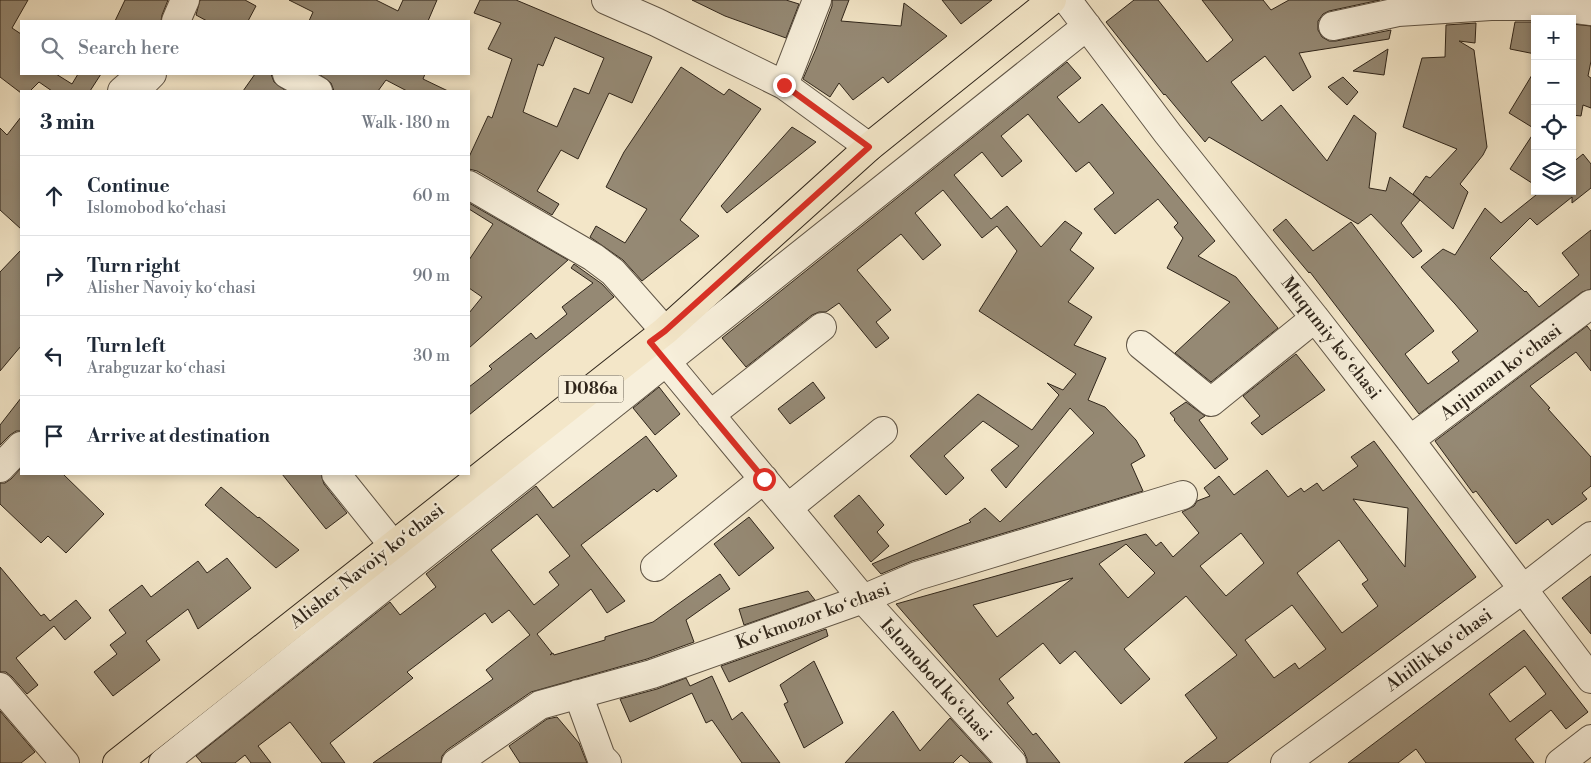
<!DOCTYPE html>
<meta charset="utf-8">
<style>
:root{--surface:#fff;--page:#f6f6f7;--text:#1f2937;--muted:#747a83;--line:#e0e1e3}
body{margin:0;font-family:"Libre Bodoni",serif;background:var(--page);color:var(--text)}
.controls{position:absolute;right:15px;top:15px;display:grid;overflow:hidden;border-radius:0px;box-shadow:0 2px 8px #0003}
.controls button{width:45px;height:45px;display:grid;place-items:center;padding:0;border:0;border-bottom:1px solid var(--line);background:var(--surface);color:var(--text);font:25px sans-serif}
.stop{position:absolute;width:15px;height:15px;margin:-11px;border:4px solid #d93025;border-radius:50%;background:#fff}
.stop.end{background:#d93025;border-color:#fff;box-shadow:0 1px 5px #0008}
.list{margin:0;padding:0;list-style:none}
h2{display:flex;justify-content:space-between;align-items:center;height:65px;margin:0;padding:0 20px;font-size:21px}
h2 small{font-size:16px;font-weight:400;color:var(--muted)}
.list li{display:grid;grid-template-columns:32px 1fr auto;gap:15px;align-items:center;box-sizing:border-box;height:80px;padding:0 20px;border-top:1px solid var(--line)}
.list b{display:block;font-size:19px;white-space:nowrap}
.list p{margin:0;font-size:16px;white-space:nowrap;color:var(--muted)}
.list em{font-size:16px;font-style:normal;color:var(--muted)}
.icon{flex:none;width:28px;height:28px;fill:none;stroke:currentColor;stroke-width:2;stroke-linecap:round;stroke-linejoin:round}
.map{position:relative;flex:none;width:1591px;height:763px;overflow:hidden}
.search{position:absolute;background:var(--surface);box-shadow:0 2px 8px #0003;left:20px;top:20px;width:450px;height:55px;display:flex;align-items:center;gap:12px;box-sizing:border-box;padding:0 18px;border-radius:0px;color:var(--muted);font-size:19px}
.panel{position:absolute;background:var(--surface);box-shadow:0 2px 8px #0003;left:20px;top:90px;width:450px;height:385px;border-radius:0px}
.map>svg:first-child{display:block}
</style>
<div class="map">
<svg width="1591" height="763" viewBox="0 0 1591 763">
<rect width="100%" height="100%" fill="#f3e6c8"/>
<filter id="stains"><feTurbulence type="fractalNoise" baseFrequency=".004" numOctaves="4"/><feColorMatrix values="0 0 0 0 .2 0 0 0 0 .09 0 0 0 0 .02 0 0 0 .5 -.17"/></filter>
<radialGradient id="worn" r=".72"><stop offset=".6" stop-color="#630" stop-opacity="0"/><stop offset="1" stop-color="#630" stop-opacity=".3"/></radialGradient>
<path fill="#958974" stroke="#2f251a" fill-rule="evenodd" d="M0,0H28L12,28L21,34V74H56L72,84L78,74H101L90,91H52L39,82L30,91H21V93L0,77Z
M125,0H168L162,15L161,21H115Z
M200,0H245L256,6L248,21H207L196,15Z
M289,0H376L398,11L403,0H437L428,21H309L313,12Z
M480,0H516L652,57L632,103L609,93L578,159L561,150L537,191L559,204L552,215L477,171L469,169V157L488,116L492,118L512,59L488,49L501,23L474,13ZM555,37L604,58L589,94L574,88L557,127L523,112L538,64L543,66Z
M692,0H786L799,4L786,38L725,16Z
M832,0H849L841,21L901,26L904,3L947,36L888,83L883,77L853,100L839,83L830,97L803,79L816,49L832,6Z
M942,0H992L961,24Z
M1134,0H1158L1207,62L1233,40L1202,0H1263L1271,10L1289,0H1380L1329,11L1323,14L1318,21V30L1322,37L1329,41H1336L1391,30L1389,39L1299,53L1311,77L1293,91L1265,56L1231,82L1262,121L1281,105L1327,161L1354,115L1376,133L1369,188L1386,191L1390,177L1420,200L1401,223L1422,251L1413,258L1371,214L1358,224L1209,137L1205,142L1165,94L1164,95L1106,22Z
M1515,22H1535V54L1510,49Z
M1476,23L1475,43L1459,41L1474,50L1487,147L1483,155L1460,184L1468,192L1453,229L1413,194L1426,176L1430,178L1457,149L1403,127L1422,58L1445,57L1446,25Z
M1572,24L1591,26V61L1588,76L1591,78V108L1583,105L1581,116L1572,115Z
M1388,49L1384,75L1353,71Z
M1067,62L1081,78L1057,97L1079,123L1102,104L1215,241L1198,256L1236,277L1278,328L1211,382L1175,353L1230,302L1167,268L1183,238L1174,227L1178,223L1158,199L1115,234L1094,209L1114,193L1089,162L1076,172L1028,114L1001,136L1022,161L1002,177L982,152L954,175L991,219L1007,206L1041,247L1065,221L1082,233L1070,250L1094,268L1068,302L1092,317L1074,345L1106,358L1088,400L1105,407L1136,440L1145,456L1131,464L1143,491L912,561L881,574L872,564L971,522L969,520L985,508L1000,522L1094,433L1070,408L1006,488L991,470L1019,446L983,421L944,456L964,478L946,495L910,456L978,394L1032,430L1059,395L1047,383L1063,390L1076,374L979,311L1017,251L997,226L982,238L943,190L915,213L941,245L923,260L901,234L857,270L891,310L876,322L889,338L876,348L839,303L826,312H819L812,315L746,367L722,338Z
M681,67L724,95L729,89L761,109L680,220L699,236L642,281L623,260L590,237L596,226L625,243L647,209L606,187L624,152Z
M1535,70V129L1509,113Z
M255,74H271L274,82L286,91H243Z
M319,74H425L423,79L448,91H407L386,80L378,91H334L331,83Z
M1343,77L1358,92L1347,105L1328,87Z
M21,117V229L0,210V128L7,135Z
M792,127L816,142L727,213L721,206Z
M1535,131V185L1510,169Z
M1583,154L1591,164V188L1572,203V197L1537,225L1530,218L1490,258L1525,292L1526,291L1539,307L1579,275L1562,253L1591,230V289L1582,292L1419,414L1310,272L1309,273L1273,230L1286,219L1313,251L1351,222L1434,331L1405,354L1428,384L1459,361L1452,352L1478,331L1455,304L1421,267L1443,249L1455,255L1485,208L1501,223L1541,191H1572V163Z
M469,203L568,260L469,348V313L482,297L469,288V260L493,224L469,209Z
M21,250V346L0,371V272Z
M574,264L602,284L614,297L469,415V387L492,369L489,366L531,333L536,339L567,314L562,307L593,283L571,268Z
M1587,326L1591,331V371L1576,352L1530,386L1550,408L1548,409L1591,457V486L1582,493L1587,499L1552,525L1548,519L1516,544L1476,491L1473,493L1435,441Z
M1296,354L1325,390L1262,435L1251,423L1260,416L1243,396Z
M813,382L825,398L790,424L778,409Z
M659,387L680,414L655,435L633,408Z
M21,398V431H16L10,435L0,445V425Z
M1186,402L1205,416L1199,420L1228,459L1215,469L1174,420L1175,419L1170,413Z
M646,436L677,476L657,492L654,489L581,545L625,601L607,613L591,589L537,634L552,653L550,655L553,653L554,655L605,640V637L653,622L720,574L730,589L686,620L694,642L647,659L531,692L447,750L442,756L441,763H373L493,679L486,670L530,635L509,610L492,623L485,613L407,672L413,678L330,743L345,763H322L290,722L258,746L271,763H251L245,755L235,763H202L196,756L390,602L400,615L436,587L426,574L536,486L553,508ZM537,514L570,556L549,572L559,585L534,605L491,550Z
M1374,441L1476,577L1227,763H1184L1217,738L1185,695L1237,655L1186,596L1124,649L1150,679L1121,704L1075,651L1060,664L1043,643L999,679L1014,698L1007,703L1033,735L1036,733L1060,763H1027V759L1024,752L896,604L1146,534L1156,546L1161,542L1173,557L1199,533L1182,512L1194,506L1197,501L1210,496L1204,488L1219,476L1234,495L1267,470L1288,497L1301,488L1304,492L1317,483L1323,491L1358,466L1351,457ZM1353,499L1408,508L1405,567ZM1241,533L1264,563L1226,596L1200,566ZM1339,540L1368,580L1362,584L1378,606L1342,633L1297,573ZM1126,544L1155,573L1128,598L1099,564ZM1073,578L997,637L973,605ZM1292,605L1326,649L1299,669L1295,663L1274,678L1245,640Z
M21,468V474H63L104,514L66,553L48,536L41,543L0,504V483H5L11,479Z
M282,474H321L324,484L347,513L326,529Z
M221,487L258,518L259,517L299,550L276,568L205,505Z
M859,495L884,525L877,532L889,546L871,562L834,516Z
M749,517L774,548L739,576L714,544Z
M227,558L251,588L198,629L188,609L146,641L160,660L113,696L94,672L117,654L110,645L126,633L109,610L142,585L151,597L198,561L207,573Z
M0,567L41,616L44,614L50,621L76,600L91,618L65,640L54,626L16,658L38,685L27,694L12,677L6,672H0Z
M1591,576V634L1562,598Z
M808,591L815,600L744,625L739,609Z
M826,629L828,636L729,682L721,666Z
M1524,630L1588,712L1566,729L1551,710L1515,739L1534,763H1426L1416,749L1398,763H1348ZM1525,666L1546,694L1510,722L1489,694Z
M814,661L843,723L804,748L784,704L788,702L780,685Z
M712,676L732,720L742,712L780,763H742L712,720L706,723L692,693L630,722L620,699L657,689L686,678L690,686Z
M0,711L35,752L21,763H0Z
M893,711L920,751L950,718L991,763H970L961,755L953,763H845Z
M557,717L579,743L587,763H520L509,746L547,719Z"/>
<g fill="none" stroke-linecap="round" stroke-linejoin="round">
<g stroke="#605546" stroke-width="30">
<path id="minor" d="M606,0L656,22L784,85L869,147
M1067,0L1168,134L1315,318L1410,440L1591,679
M176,21L185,0
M1333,26L1398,12L1491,6H1553L1591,11
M287,74L318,91
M784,85L817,0
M122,91L130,84L145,81L152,74
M469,185L593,257L613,272L665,331
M1141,345L1211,402L1315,318
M654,347L863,599L1012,763
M710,415L822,327
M1410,440L1591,304
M0,468L21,446
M336,474L393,545
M788,508L883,431
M655,567L764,479
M0,687L65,763
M578,694L601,757L607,763
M163,763L1087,26
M456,763L540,705L652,674L863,599L917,576L1183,495
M1285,763L1523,589L1591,536
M1560,763L1591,739"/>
</g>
<g stroke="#2f251a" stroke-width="30">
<path id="major" d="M117,763L665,331L869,147L1052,0"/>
</g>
<use href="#minor" stroke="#f7efdb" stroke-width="28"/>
<use href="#major" stroke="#f3e6c8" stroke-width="28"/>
</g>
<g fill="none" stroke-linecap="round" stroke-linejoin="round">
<path stroke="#d93025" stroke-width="6" d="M764,479L650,342L665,331L869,147L784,85"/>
</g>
<g text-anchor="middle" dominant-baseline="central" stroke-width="4.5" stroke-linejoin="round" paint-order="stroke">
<rect fill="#f7efdb" stroke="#6b6254" stroke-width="1" x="558.5" y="375.5" width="65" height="27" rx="4"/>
<g font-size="16" font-weight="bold" fill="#2f251a">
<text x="591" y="389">D086a</text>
</g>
<g font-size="18" fill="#2f251a" stroke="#f7efdb">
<text transform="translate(1331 338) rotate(52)">Muqumiy koʻchasi</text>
<text transform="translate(1501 372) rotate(-37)">Anjuman koʻchasi</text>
<text transform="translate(367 566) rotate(-38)">Alisher Navoiy koʻchasi</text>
<text transform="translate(813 616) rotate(-20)">Koʻkmozor koʻchasi</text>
<text transform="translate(1439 650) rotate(-36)">Ahillik koʻchasi</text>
<text transform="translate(936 680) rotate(48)">Islomobod ko‘chasi</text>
</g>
</g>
<rect width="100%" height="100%" filter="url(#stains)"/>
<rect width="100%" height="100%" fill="url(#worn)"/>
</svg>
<div class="controls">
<button>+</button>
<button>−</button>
<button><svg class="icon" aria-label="locate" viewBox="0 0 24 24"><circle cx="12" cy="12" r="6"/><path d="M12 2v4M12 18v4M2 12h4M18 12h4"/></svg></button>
<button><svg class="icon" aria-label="layers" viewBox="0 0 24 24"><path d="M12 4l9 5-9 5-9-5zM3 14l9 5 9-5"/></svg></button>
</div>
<div class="stop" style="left:764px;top:479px"></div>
<div class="stop end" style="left:784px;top:85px"></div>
<div class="search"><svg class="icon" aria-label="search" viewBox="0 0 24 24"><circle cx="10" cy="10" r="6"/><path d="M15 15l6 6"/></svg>Search here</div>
<section class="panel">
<h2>3 min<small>Walk · 180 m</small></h2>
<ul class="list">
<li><svg class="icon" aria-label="ahead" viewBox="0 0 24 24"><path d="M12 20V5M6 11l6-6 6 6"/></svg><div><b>Continue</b><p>Islomobod ko‘chasi</p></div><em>60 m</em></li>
<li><svg class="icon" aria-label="right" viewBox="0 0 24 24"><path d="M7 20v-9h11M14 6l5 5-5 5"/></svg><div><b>Turn right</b><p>Alisher Navoiy koʻchasi</p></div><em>90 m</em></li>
<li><svg class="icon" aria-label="left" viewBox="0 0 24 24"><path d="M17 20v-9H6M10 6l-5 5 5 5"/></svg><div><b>Turn left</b><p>Arabguzar koʻchasi</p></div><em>30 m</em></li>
<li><svg class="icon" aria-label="arrive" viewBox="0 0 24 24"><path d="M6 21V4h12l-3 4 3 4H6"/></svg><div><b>Arrive at destination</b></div></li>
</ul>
</section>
</div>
